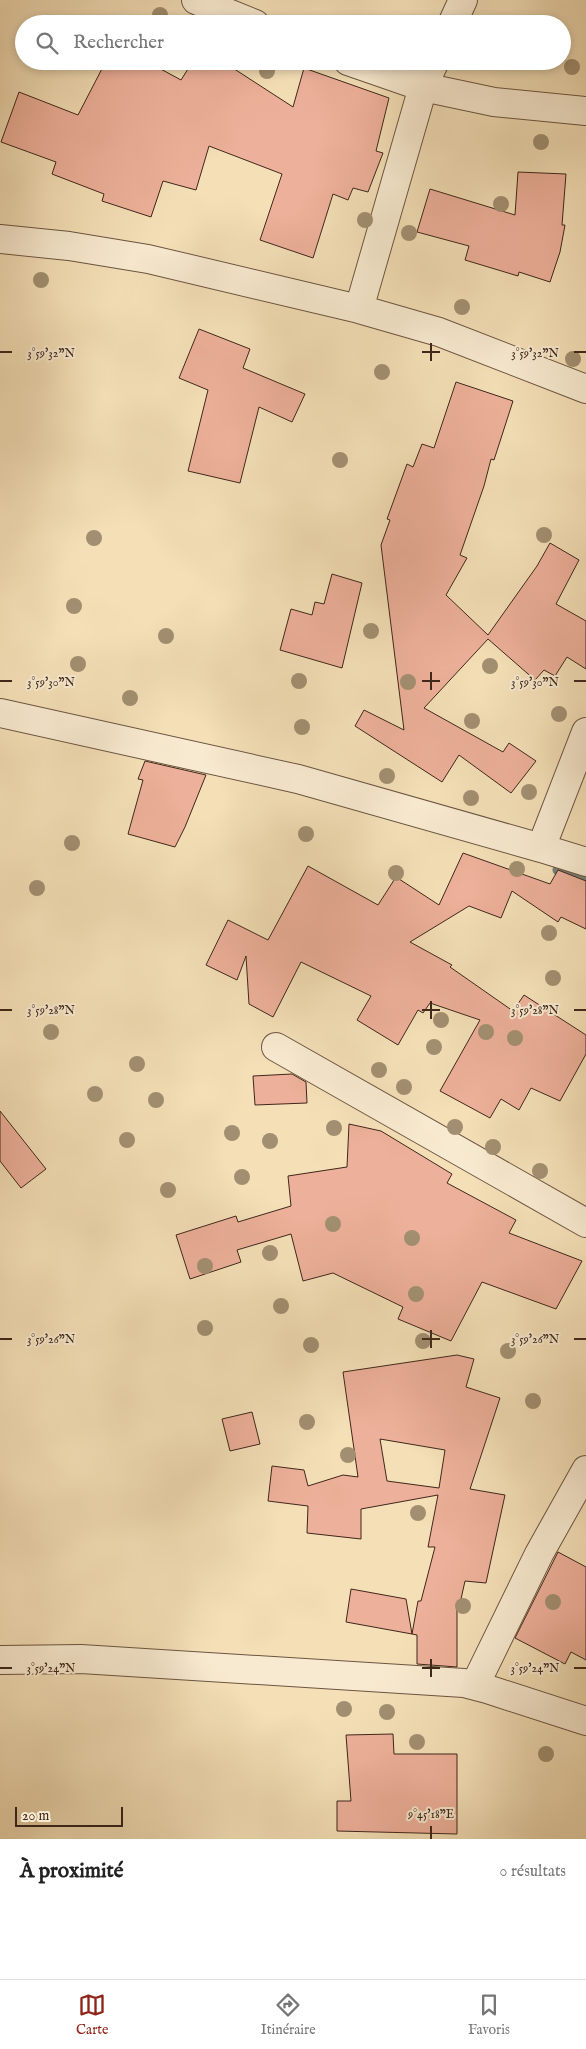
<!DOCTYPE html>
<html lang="fr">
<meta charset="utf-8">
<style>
:root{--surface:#fff;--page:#f2f2f2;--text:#222;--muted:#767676;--line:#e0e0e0;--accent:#8f2418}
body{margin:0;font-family:"IM FELL English",serif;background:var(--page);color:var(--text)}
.scale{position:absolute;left:15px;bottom:12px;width:108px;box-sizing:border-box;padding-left:5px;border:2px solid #3f271a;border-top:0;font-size:14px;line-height:18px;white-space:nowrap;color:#3f271a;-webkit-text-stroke:4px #f8ead0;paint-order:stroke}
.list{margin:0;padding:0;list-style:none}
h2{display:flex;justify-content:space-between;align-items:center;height:65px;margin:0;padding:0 20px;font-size:21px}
h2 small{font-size:16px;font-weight:400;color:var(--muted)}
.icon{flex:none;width:28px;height:28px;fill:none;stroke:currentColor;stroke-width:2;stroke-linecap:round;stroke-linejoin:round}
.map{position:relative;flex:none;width:586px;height:1839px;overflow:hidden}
.search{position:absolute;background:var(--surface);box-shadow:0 2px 8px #0003;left:15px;right:15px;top:15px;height:55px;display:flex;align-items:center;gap:12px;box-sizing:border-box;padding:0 18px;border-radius:28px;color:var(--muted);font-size:19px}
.sheet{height:140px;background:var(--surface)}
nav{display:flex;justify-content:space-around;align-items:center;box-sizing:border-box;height:70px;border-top:1px solid var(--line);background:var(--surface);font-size:14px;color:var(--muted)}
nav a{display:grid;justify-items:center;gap:2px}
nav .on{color:var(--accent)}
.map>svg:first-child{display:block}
</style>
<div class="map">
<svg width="586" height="1839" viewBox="0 0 586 1839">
<rect width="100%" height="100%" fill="#f4dfb7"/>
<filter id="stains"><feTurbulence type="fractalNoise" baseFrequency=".004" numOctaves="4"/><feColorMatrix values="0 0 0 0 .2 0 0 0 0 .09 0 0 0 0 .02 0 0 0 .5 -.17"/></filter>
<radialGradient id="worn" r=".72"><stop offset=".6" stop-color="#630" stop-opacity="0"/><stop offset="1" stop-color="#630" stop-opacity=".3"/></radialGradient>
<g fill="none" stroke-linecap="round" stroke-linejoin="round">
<path stroke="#797f78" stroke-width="11" d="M558,870L586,879"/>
</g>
<path fill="#edb09a" stroke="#3f271a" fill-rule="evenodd" d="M106,61H146L181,80L193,61H222L293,107L304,68L389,98L376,151L383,153L368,192L353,188L348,200L333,194L313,258L260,240L282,174L209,146L196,190L163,181L151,217L102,201L104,194L52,174L56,162L1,142L19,92L78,115Z
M518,172L566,174L562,225H565L560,252L550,282L519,272L518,276L465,260L469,246L417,232L430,189L515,215Z
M199,329L250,349L243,368L305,394L292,422L259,407L240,483L188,471L208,390L179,378Z
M456,382L513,401L494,460L491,459L484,486L460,555L467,558L446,595L488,635L537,566L550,543L579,560L556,604L586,621V669L567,657L555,676L544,670L535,680L488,639L424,708L503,752L509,743L536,761L511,793L459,755L442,782L355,726L364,710L404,730L381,545L390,520L387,519L407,464L413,467L422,444L434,448Z
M332,574L362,583L342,668L280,650L291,609L312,615L315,602L324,604Z
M145,761L206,775L185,827L175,847L128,834L143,780L138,779Z
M463,853L550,884L558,870L586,881V929L561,917L558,922L512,891L501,918L469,906L410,942L452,965L450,967L513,1011L524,995L586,1035V1054L560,1101L531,1088L519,1110L501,1099L490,1118L440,1091L480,1020L430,1003L423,1013L418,1010L398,1045L357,1020L371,996L301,962L273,1017L249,1004L246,956L237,980L206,965L228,920L268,940L308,866L378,905L396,877L439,905Z
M292,1074L306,1082L307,1103L255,1105L253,1076Z
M0,1111L46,1169L21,1188L0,1161Z
M349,1124L381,1131L452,1174L447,1183L516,1220L509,1233L582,1261L556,1309L482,1282L451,1341L398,1319L403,1307L333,1273L303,1281L291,1234L237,1250L241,1262L190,1279L176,1235L236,1216L238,1222L291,1206L288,1176L347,1167Z
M457,1355L474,1359L466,1387L500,1398L470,1489L505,1495L486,1583L465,1581L459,1608L457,1607V1667L417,1664V1635L412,1634L418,1601H421L435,1547H428L438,1495L361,1509V1539L307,1533L308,1506L268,1501L272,1466L304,1470L308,1486L343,1475L358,1477L343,1372ZM380,1439L445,1450L439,1488L387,1481Z
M252,1412L260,1444L230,1451L222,1419Z
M558,1552L586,1567V1660L571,1652L565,1664L515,1638Z
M351,1589L406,1599L412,1634L346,1622Z
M393,1734L394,1754H457V1834L337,1831V1801H351L346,1735Z"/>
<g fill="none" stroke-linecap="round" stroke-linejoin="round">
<g stroke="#6c5541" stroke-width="30">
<path id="minor" d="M196,0L255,24
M452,24L463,0
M348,61L423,87L494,102L586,111
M0,239L69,246L148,259L359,309L439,332L586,389
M359,309L423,87L435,61
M0,713L298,779L541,848
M586,732L541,848L586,862
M276,1047L586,1223
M0,1660L81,1659L464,1683L487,1689L586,1721
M475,1685L539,1554L586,1470"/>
</g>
<use href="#minor" stroke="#f8ead0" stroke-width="28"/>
</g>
<g fill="#a28f71">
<circle cx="160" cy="15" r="8"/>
<circle cx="572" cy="67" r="8"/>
<circle cx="267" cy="71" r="8"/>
<circle cx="541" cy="142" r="8"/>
<circle cx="501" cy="204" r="8"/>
<circle cx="365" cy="220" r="8"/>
<circle cx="409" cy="233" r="8"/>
<circle cx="41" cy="280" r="8"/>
<circle cx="462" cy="307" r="8"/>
<circle cx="573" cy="359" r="8"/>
<circle cx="382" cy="372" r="8"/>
<circle cx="340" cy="460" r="8"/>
<circle cx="544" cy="535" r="8"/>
<circle cx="94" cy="538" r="8"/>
<circle cx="74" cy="606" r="8"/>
<circle cx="371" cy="631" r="8"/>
<circle cx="166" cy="636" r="8"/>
<circle cx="78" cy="664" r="8"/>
<circle cx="490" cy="666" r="8"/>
<circle cx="299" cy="681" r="8"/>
<circle cx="408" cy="682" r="8"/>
<circle cx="130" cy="698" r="8"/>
<circle cx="559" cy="714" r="8"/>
<circle cx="472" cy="721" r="8"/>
<circle cx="302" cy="727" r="8"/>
<circle cx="387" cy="776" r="8"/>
<circle cx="529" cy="792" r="8"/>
<circle cx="471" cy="798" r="8"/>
<circle cx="306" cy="834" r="8"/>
<circle cx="72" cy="843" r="8"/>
<circle cx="517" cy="869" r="8"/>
<circle cx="396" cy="873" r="8"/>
<circle cx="37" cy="888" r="8"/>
<circle cx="549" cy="933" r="8"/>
<circle cx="553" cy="978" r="8"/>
<circle cx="441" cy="1020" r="8"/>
<circle cx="51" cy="1032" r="8"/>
<circle cx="486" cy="1032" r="8"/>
<circle cx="515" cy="1038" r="8"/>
<circle cx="434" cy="1047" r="8"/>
<circle cx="137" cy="1064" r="8"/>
<circle cx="379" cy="1070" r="8"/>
<circle cx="404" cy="1087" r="8"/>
<circle cx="95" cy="1094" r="8"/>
<circle cx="156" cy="1100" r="8"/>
<circle cx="455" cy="1127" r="8"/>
<circle cx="334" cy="1128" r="8"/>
<circle cx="232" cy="1133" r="8"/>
<circle cx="127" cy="1140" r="8"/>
<circle cx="270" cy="1141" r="8"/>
<circle cx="493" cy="1147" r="8"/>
<circle cx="540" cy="1171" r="8"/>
<circle cx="242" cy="1177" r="8"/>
<circle cx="168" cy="1190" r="8"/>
<circle cx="333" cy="1224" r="8"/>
<circle cx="412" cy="1238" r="8"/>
<circle cx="270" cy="1253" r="8"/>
<circle cx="205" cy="1266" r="8"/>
<circle cx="416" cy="1294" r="8"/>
<circle cx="281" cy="1306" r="8"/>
<circle cx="205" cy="1328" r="8"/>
<circle cx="423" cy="1341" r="8"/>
<circle cx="311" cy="1345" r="8"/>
<circle cx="508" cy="1351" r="8"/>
<circle cx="533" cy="1401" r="8"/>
<circle cx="307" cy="1422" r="8"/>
<circle cx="348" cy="1455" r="8"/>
<circle cx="418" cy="1513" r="8"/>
<circle cx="553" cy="1602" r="8"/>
<circle cx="463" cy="1606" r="8"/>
<circle cx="344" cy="1709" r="8"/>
<circle cx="387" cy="1712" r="8"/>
<circle cx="417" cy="1742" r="8"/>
<circle cx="546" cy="1754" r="8"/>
</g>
<path fill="none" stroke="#3f271a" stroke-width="2" d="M431,343V361M0,352H12M422,352H440M574,352H586M431,672V690M0,681H12M422,681H440M574,681H586M431,1001V1019M0,1010H12M422,1010H440M574,1010H586M431,1330V1348M0,1339H12M422,1339H440M574,1339H586M431,1659V1677M0,1668H12M422,1668H440M574,1668H586M431,1826V1839"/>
<g font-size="12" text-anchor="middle" fill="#3f271a" stroke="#f8ead0" stroke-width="4" stroke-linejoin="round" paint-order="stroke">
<text x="51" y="357">3°59'32"N</text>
<text x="535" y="357">3°59'32"N</text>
<text x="51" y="686">3°59'30"N</text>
<text x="535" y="686">3°59'30"N</text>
<text x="51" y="1014">3°59'28"N</text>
<text x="535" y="1014">3°59'28"N</text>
<text x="51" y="1343">3°59'26"N</text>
<text x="535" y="1343">3°59'26"N</text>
<text x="51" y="1672">3°59'24"N</text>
<text x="535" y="1672">3°59'24"N</text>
<text x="431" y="1818">9°45'18"E</text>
</g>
<rect width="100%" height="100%" filter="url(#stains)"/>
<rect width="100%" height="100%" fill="url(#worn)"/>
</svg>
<div class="scale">20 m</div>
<div class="search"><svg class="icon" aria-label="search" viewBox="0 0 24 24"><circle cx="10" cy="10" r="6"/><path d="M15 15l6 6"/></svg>Rechercher</div>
</div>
<section class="sheet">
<h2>À proximité<small>0 résultats</small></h2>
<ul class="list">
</ul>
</section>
<nav>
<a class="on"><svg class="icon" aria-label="map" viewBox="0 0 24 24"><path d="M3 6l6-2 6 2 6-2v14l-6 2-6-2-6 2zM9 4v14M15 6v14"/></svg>Carte</a>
<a><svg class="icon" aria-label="directions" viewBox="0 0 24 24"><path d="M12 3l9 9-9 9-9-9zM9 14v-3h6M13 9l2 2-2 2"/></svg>Itinéraire</a>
<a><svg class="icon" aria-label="saved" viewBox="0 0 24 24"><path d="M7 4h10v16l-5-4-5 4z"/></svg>Favoris</a>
</nav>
